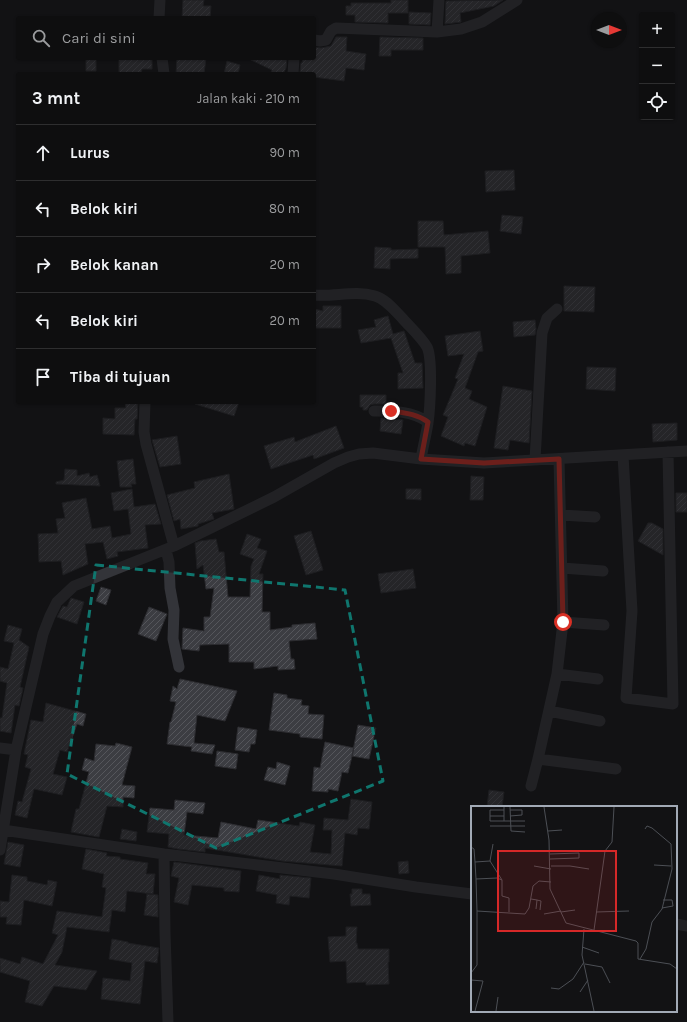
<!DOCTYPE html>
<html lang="id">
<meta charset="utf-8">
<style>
:root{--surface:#0e0e0f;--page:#171718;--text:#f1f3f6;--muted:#9b9c9e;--line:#2e2e2f}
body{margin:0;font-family:Karla,sans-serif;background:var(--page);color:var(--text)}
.controls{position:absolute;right:12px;top:12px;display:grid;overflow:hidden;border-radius:4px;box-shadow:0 1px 3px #0004}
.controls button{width:36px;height:36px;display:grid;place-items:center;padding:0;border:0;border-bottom:1px solid var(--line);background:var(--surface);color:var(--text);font:20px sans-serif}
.compass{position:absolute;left:591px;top:12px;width:36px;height:36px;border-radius:50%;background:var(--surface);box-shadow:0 1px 3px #0004;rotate:90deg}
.stop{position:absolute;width:12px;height:12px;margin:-9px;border:3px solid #d93025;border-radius:50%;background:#fff}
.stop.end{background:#d93025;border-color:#fff;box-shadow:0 1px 4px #0008}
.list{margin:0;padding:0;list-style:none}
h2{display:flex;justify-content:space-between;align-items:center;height:52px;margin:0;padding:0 16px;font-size:17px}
h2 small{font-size:13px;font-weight:400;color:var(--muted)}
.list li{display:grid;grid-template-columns:26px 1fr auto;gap:12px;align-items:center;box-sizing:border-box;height:56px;padding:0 16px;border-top:1px solid var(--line)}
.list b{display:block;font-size:15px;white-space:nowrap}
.list em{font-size:13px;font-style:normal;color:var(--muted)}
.icon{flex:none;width:22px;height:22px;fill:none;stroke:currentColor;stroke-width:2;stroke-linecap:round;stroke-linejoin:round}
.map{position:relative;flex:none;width:687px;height:1022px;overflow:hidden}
.search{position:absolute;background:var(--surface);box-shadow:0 1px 3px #0004;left:16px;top:16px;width:300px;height:44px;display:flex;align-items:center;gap:10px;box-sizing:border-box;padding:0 14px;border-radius:4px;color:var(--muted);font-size:15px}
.panel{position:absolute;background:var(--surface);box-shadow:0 1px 3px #0004;left:16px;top:72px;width:300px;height:332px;border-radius:4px}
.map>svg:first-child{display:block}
</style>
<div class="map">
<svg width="687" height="1022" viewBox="0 0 687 1022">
<defs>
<pattern id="building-hatch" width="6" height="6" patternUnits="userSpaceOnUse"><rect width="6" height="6" fill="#3c3d42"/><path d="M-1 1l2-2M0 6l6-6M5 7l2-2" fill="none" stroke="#55565b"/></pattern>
</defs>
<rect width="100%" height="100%" fill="#121214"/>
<path fill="url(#building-hatch)" stroke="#2c2c30" d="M183,0H204L203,6H211L210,18H182Z
M391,0H408V13H388V23L355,22V15H346V6H351V3H391Z
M503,0L494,6L460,13L461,22L445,24L446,1Z
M409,12L431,13L430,25L409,24Z
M336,37H347L346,51L366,54L364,70L346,68L344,81L314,77V74L300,72L301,63H302L303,58H314V47L321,48L331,46Z
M380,37L423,38V50H391V56H379Z
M86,58H96V71H86Z
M119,58H152V69H142L141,74H119Z
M177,58H206L204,74H176Z
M247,58H287L286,68L283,74H270L272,70Z
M227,61L240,65L238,74H224Z
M514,170L515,190L486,192L485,171Z
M502,215L523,217L521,234L500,231Z
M418,221H443L444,235L488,231L490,253L461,256V273L446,274L445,247H418Z
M375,247L391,248V250L418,249V258L390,259V269L374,268Z
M564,286L595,287L594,312L564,311Z
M323,306H341V328H314V309L323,311Z
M388,316L393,334L404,331L415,363H422L423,388L398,389V373H403L391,338L361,343L358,330L376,327L374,320Z
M535,320L536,329L535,335L514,337L513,322Z
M480,331L483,351L478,352L465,388L472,391L469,399L487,407L475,446L465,443L464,446L441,436L448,417L443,415L458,379L455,378L464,354L448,356L445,336Z
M587,367L616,368L615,391L586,389Z
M503,386L532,391L529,443L510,440L508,450L494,448Z
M360,395H386V404H374L370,405L367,410H363V407H360Z
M125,402H138L137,419H135L134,435L103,434V418L115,419V408H126Z
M196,402H239L234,416L195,404Z
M381,418L403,420L401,434L380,431Z
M677,423V440L653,442L652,424Z
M336,426L344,448L314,459L313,455L271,469L264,446L294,437L295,442Z
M177,436L181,464L160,467L152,440Z
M133,459L136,484H131L132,487H120L117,461Z
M65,469L77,470V476L89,473L90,477L97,475L100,486L56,484V482L64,480Z
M229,474L234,509L212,513L214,519L198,524V526L181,529L180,519L174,521L167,495L195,488L194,482Z
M471,476L484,477L483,500H470Z
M132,489L134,507L155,504L161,524L145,525L148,548L117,552L118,556L107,559L103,542L85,544L88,564L63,575L61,561L39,562L38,534L58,533L56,519L65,518L62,503L86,498L92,529L110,526L112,538L131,534L128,509L114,511L111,493Z
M406,489H421V500L406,499Z
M676,493H687V512H676Z
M648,523H652L663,529V555L638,541Z
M311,531L323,570L306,575L294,536Z
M247,534L261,539L257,548L267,551L259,574H263L262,612H270V630L292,627V625L315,623L317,639L289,641L291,659H294L295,669L278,670V666L254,669V662H229V644L200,645L199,651L182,649L183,628L204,631V617H210L214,588L206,589L203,565L197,569L195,543L200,541L216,539L219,552H224L228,597H250L251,566L254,559L240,554Z
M413,569L416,588L381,593L378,574Z
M101,587L111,590L106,605L96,601Z
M71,598L84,602L77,624L57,617L63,606L67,607Z
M149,607L167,614L156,641L138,634Z
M8,625L22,629L19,640L29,647L20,687L23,688L19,706L15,705L11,733L0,731V718H2L7,683L0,681V667L8,669L14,643L4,641Z
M180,679L237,691L225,721L197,715L194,743L215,745L212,754L191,751L192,747L167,744L170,722H171L176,702L170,701L173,686L177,689Z
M274,693L287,695V698L302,700L301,705L309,706L308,714L324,715L322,739L300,737V734L269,730Z
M46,703L86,714L83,726L77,724L67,752L60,750L53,774L67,777L62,795L34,789L27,818L15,815L18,801L22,802L31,769L25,767L28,755L24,754L31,720L43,722Z
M358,725L376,728L369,759L352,756Z
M238,727L257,730L255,744H251L249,752L235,750Z
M325,742L354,748L348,773L342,772L338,791L328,789V792L312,791L314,767L320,768Z
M116,743L132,747L122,785L135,786L134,798L123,797V807L107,806L99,837L71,832L76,809H79L89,772L82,770L85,758L94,761L96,744L115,746Z
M217,751L238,754L236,769L215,766Z
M277,762L290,766L285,785L264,780L268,767L276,769Z
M489,790L504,792L502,807H487Z
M351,799L372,802L369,829L358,828L357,835L345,833L342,866L282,861L205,848V852L178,849L168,847L169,834L147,832L150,808L174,810L175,800L205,803L203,814L187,812L184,835L218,838L221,822L256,829L258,820L299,826L300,822L315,825L310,852L331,854L332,830H323L324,818L348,820Z
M122,829L137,832L136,841L120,839Z
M8,842L24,845L20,867L4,864Z
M86,849L107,853L106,856L120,857V859L148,863L146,874H155L153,894L127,891L125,912L112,910L109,932L67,927L62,952L55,965L97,971L86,990L54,986L42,1006L25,1002L30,981L0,972V958L20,964L22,957L43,964L58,935L52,933L57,911L102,917L106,888L102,887L104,874L82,869Z
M408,861L409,873L399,874L398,862Z
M174,862L241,871L239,892L224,891V888L192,885L188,905L174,902L179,878L171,876Z
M12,875L27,877V881L47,885L48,880L57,882L52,906L24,900L21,925L6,924L7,917H0V901L9,902Z
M259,875L280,879V875L311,878L309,898L290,896L289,905L276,903L277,895L256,891Z
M352,889H362V894H370L371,905L351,906L350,894H352Z
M147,894L158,895V917L144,915Z
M346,927H357L356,943H357L358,949H389V962H388L389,984L366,985V982L347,983L346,961L330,962L328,937L346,936Z
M112,939L128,942V943L159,948L157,963L145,961L140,1004L101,999L103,978L130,981L132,963L109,959Z"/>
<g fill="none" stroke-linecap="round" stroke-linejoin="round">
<path stroke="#333439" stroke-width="11" d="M159,18L160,0
M437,32L461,29L482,22L517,0
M314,40L320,41L326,40L331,31L336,28L437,32L439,0
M162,58L164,74
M293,74L294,58
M314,295C334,297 355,290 375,296C386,299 395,311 403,319C411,328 421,337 427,347C433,359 430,409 428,423C426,435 423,447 421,459
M145,402L144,432L146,444L174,546
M374,411C394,411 412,411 428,422
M623,455L632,611L626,698L673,704L668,452
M535,460L542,333L547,318L557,309
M561,515L595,517
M166,550L169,562L170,588L174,610L173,639L179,667
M562,568L603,571
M563,622L604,625
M557,674L598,679
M549,711L600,721
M0,748L16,750
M538,759L616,769
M531,786L538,759L557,674L563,622L559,459
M3,830L164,854L334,874L416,887L472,894
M0,850L16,750L43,634L50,616L57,602L74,586L174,546L274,497L334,463L348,457L359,454L373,453L421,459L484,463L687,451
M164,854L165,933L168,1022
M676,924L687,926"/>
</g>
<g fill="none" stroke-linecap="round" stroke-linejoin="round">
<path stroke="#d93025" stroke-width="5" d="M391,411C405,413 417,414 428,422L421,459L484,463L559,459L563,622"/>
</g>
<path d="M0 0H687V1022H0ZM96,565L345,590L383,781L216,848L67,774Z" fill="#121214" fill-opacity=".55" fill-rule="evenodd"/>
<path fill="none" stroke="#0f766e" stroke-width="3" stroke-dasharray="8 5" stroke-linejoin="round" d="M96,565L345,590L383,781L216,848L67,774Z"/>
<g transform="translate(471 806)">
<rect width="206" height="206" fill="#121214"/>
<path fill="none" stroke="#4c4f55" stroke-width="1" d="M33,1V15M39,1L40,25L54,26M73,1L78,34L79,83L95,117L165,135L167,137V153L199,158L206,163M33,4H19V15H54M39,4H51V9L39,10M19,10H33M19,20H54M77,25L91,24M22,38L19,55L31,74M0,41L3,43L4,56L19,55M79,48L108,47V52L79,53M4,56L5,73M183,59L200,60M63,60L80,63M80,60H99L118,63M60,93L66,94L65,103M66,94L70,95L69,104M191,102L202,100L201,94H192M6,105L5,73L26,72L31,74V90L38,92V106M90,106L104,104M125,106L158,105M73,108L90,105M113,123L111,149L123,205M123,124L134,45L141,36L143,1M111,141L128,147M169,153L175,143L181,116L191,103L201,63L200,38L181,22L176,20L174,23M114,158L131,161L139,177M0,167L6,159V105L54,108L58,102L62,80L68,75L80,76M0,174L12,175L4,205M80,182L88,183L102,173L113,156M109,186L117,174M25,205L27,191"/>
<path fill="#d62828" fill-opacity="0.15" stroke="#d62828" stroke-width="2" d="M27,45H145V125H27Z"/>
<rect width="206" height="206" fill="none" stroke="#a2aab6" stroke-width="2"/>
</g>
</svg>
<div class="controls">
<button>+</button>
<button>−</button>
<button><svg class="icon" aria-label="locate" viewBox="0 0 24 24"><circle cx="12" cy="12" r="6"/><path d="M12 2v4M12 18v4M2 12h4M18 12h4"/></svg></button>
</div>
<svg class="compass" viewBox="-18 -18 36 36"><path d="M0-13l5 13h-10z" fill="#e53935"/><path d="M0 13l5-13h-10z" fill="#9b9c9e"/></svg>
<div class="stop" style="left:563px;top:622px"></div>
<div class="stop end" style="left:391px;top:411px"></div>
<div class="search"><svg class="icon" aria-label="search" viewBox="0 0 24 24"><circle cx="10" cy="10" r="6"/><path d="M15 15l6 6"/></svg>Cari di sini</div>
<section class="panel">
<h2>3 mnt<small>Jalan kaki · 210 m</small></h2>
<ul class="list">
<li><svg class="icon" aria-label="ahead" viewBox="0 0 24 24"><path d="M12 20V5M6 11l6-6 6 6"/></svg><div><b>Lurus</b></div><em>90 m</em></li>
<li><svg class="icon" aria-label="left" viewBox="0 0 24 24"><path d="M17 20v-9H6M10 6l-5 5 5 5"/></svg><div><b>Belok kiri</b></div><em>80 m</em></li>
<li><svg class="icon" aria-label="right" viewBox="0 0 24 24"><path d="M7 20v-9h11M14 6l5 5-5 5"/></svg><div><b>Belok kanan</b></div><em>20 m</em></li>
<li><svg class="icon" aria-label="left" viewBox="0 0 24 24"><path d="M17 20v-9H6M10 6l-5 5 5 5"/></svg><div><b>Belok kiri</b></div><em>20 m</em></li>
<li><svg class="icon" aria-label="arrive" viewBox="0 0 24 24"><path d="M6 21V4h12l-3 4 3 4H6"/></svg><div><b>Tiba di tujuan</b></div></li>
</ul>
</section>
</div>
